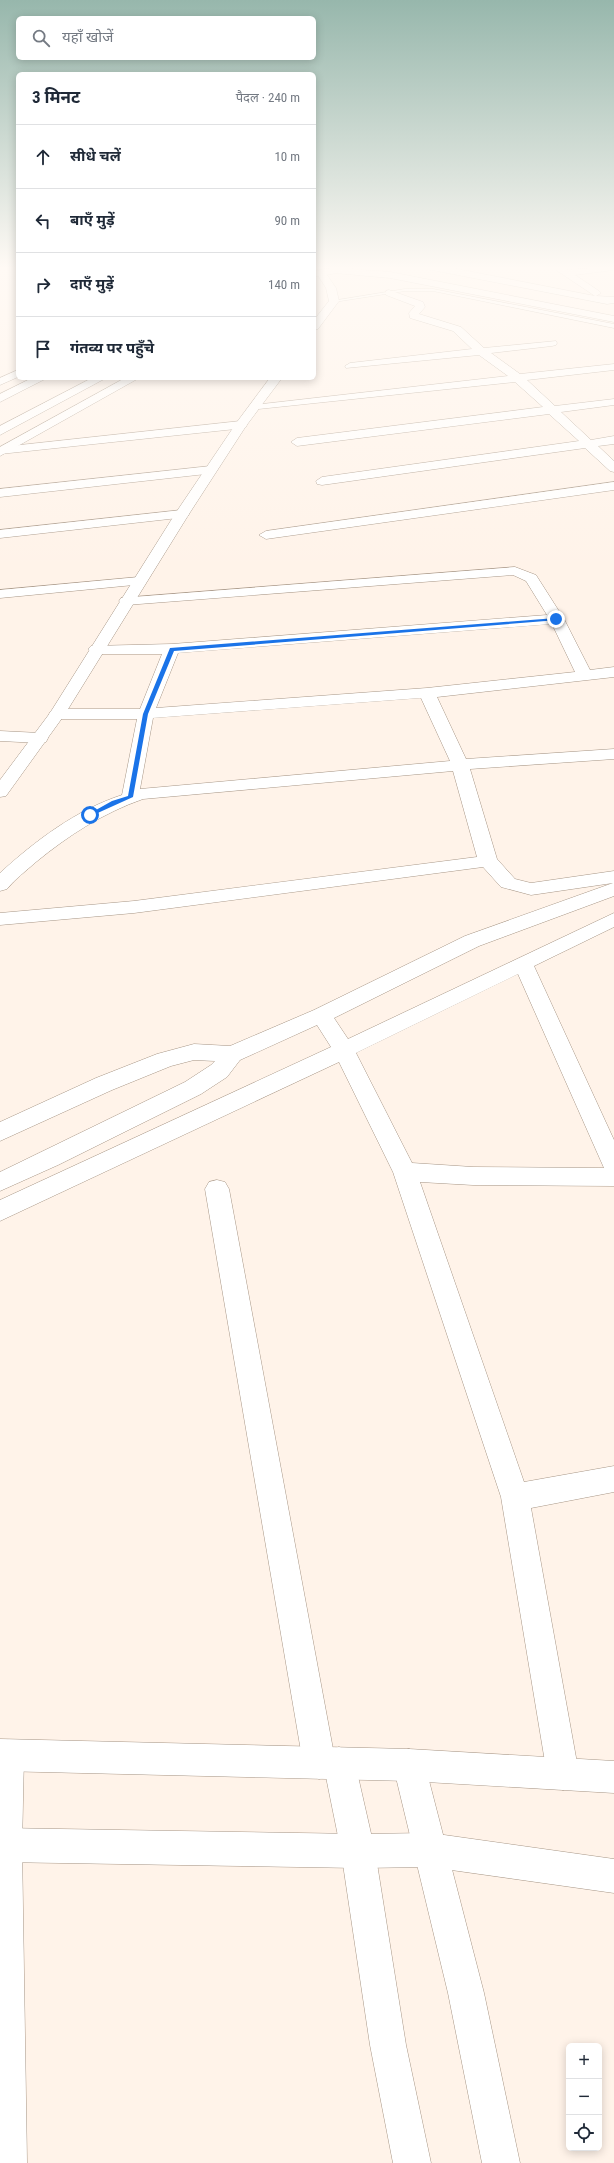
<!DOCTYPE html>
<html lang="hi">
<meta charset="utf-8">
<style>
:root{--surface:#fff;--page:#f6f6f7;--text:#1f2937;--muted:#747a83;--line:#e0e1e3}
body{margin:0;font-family:"Roboto Condensed","Noto Sans Devanagari",sans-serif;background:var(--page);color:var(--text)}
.controls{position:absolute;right:12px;bottom:12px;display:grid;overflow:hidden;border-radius:6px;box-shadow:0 2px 10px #0003}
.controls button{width:36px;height:36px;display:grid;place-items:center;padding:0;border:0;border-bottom:1px solid var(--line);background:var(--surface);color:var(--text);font:20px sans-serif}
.stop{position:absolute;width:12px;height:12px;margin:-9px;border:3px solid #1a73e8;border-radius:50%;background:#fff}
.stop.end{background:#1a73e8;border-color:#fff;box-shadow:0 1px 4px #0008}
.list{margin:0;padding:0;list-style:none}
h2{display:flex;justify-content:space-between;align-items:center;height:52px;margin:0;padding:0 16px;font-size:17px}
h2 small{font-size:13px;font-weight:400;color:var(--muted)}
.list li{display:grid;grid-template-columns:26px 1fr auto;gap:12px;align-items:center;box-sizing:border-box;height:64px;padding:0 16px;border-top:1px solid var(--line)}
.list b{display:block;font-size:15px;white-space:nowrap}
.list em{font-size:13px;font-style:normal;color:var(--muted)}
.icon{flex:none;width:22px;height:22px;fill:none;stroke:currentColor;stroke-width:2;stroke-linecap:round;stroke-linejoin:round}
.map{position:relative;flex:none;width:614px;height:2163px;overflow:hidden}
.search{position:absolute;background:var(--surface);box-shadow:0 2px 10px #0003;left:16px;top:16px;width:300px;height:44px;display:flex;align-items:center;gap:10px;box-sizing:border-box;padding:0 14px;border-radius:6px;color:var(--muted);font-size:15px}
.panel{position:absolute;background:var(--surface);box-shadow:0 2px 10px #0003;left:16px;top:72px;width:300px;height:308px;border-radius:6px}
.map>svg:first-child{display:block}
</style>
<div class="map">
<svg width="614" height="2163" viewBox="0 0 614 2163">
<rect width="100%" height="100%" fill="#fff3e9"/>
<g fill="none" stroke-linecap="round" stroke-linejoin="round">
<g stroke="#a79686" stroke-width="1">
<path id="service" d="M405,289H433L614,324V328L433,291H405L334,302L332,301Z"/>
</g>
<g stroke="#a79686" stroke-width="1">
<path id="minor" d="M422,266H442L595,296L550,266H561L567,270L614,266V270L575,275L599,291L601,293L596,296L614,297V303L607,304L427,269Z
M338,268L390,272L614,316V322L390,278L335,273L333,271Z
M389,290L423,302L425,307L419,314L461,327L484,348L556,341L557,343L556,345L552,346L491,353L520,374L614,364V370L527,380L555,406L614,399V405L561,412L591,440L614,436V444L598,446L614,461V472L610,471L585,448L322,485L317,484L316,481L322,477L579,441L549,414L297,446L291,442L297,438L543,407L515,382L249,410L247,408L253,405L508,376L479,355L346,368L345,366L350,363L472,349L453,331L410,318L409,313L415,306L386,295V291Z
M241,421L245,422L247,425L245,428L0,454V448L2,447Z
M211,466L215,467L217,470L215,473L0,497V489Z
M614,482V490L266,539L259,535L266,531Z
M182,510L189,514L187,517L0,538V530Z
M515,567L536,575L564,619L590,670L614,667V677L437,697L466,759L614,749V759L470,769L497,859L515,879L531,883L614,871V896L479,946L334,1018L348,1039L614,913V927L534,966L614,1140V1186L473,1185L420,1182L524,1482L614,1466V1492L531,1508L579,1774L575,1786L563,1790L551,1786L547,1774L501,1497L393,1172L339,1062L0,1221V1200L331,1047L317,1025L240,1060L227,1077L201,1094L58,1165L0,1191V1172L185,1082L211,1065L215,1061L194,1060L171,1066L112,1090L0,1141V1122L96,1078L157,1054L194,1044L230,1046L314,1010L465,936L613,883L531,895L501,887L483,867L134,913L0,925V913L134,901L477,857L453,771L143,799C103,813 69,835 36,862C26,871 15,879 7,889L0,891V873C35,841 76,810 122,795L137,719H57L51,717L49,714L51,711L57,709H140L162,654H96L91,652L88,649L91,646L172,644L547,615L526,581L513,575L126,605L121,604L119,601L121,598ZM552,624L575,672L427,688L156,708L178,653ZM421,698L450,761L140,789L153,718ZM518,974L604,1168L473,1167L412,1163L356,1053Z
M139,577L144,578L146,581L144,584L0,598V590Z
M0,731L40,733L46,734L48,738L46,742L40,743L0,741Z
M217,1180L225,1182L229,1189L333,1749L339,1747L350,1752L355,1763L375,1851L406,2045L431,2163H393L370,2045L341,1851L326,1777L319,1779L308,1774L303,1763L205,1189L209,1182Z
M8,1740L19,1745L24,1756L22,1846L27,2163H0V1743Z
M409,1749L421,1753L425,1765L484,1993L520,2163H482L448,1993L393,1765L397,1753Z"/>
</g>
<g stroke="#a79686" stroke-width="1">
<path id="tertiary" d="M322,271L325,272L336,288L339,301L318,329L314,330V320L329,301L326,288L317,274Z
M18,370V377L0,385V378Z
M125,378H139L0,456V447Z
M270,378H282L246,426L189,514L65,714L6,796L0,797V780L50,713L175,514L237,422Z
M0,1739L409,1749L614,1761V1793L409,1781L0,1771Z
M0,1828L358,1834L430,1833L614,1859V1893L430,1867L358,1868L0,1862Z"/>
</g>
<g stroke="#a79686" stroke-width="1">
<path id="secondary" d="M344,266H357L348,271L314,277V271Z
M32,378H47L0,402V394Z
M92,378H106L0,435V426Z"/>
</g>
<use href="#service" fill="#fff" fill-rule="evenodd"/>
<use href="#minor" fill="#fff" fill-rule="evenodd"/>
<use href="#tertiary" fill="#fff" fill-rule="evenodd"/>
<use href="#secondary" fill="#fff" fill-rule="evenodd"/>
</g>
<linearGradient id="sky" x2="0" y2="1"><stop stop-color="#97b7ac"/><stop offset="0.47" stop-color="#fffaf5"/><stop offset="1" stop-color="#fffaf5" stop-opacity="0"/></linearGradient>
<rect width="614" height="569" fill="url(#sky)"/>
<path fill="#1a73e8" d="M556,618L558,620L174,651L148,714L133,797L91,816L87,815L112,801L128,796L143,714L170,648Z"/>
</svg>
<div class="controls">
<button>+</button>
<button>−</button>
<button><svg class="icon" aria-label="locate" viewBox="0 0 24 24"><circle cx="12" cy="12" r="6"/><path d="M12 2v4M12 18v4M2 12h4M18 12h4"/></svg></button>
</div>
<div class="stop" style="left:90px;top:815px"></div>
<div class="stop end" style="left:556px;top:619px"></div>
<div class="search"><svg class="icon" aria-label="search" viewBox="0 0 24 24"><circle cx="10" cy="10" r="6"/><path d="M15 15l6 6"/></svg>यहाँ खोजें</div>
<section class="panel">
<h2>3 मिनट<small>पैदल · 240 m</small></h2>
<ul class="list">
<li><svg class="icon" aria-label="ahead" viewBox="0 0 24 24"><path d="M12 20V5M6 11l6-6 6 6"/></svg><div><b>सीधे चलें</b></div><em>10 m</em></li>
<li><svg class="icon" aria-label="left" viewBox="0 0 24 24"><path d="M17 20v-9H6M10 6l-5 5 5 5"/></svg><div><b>बाएँ मुड़ें</b></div><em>90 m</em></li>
<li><svg class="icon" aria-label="right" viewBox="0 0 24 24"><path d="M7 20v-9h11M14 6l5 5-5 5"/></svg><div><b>दाएँ मुड़ें</b></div><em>140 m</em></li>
<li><svg class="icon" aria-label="arrive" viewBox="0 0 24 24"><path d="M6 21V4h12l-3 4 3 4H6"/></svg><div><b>गंतव्य पर पहुँचे</b></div></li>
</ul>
</section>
</div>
